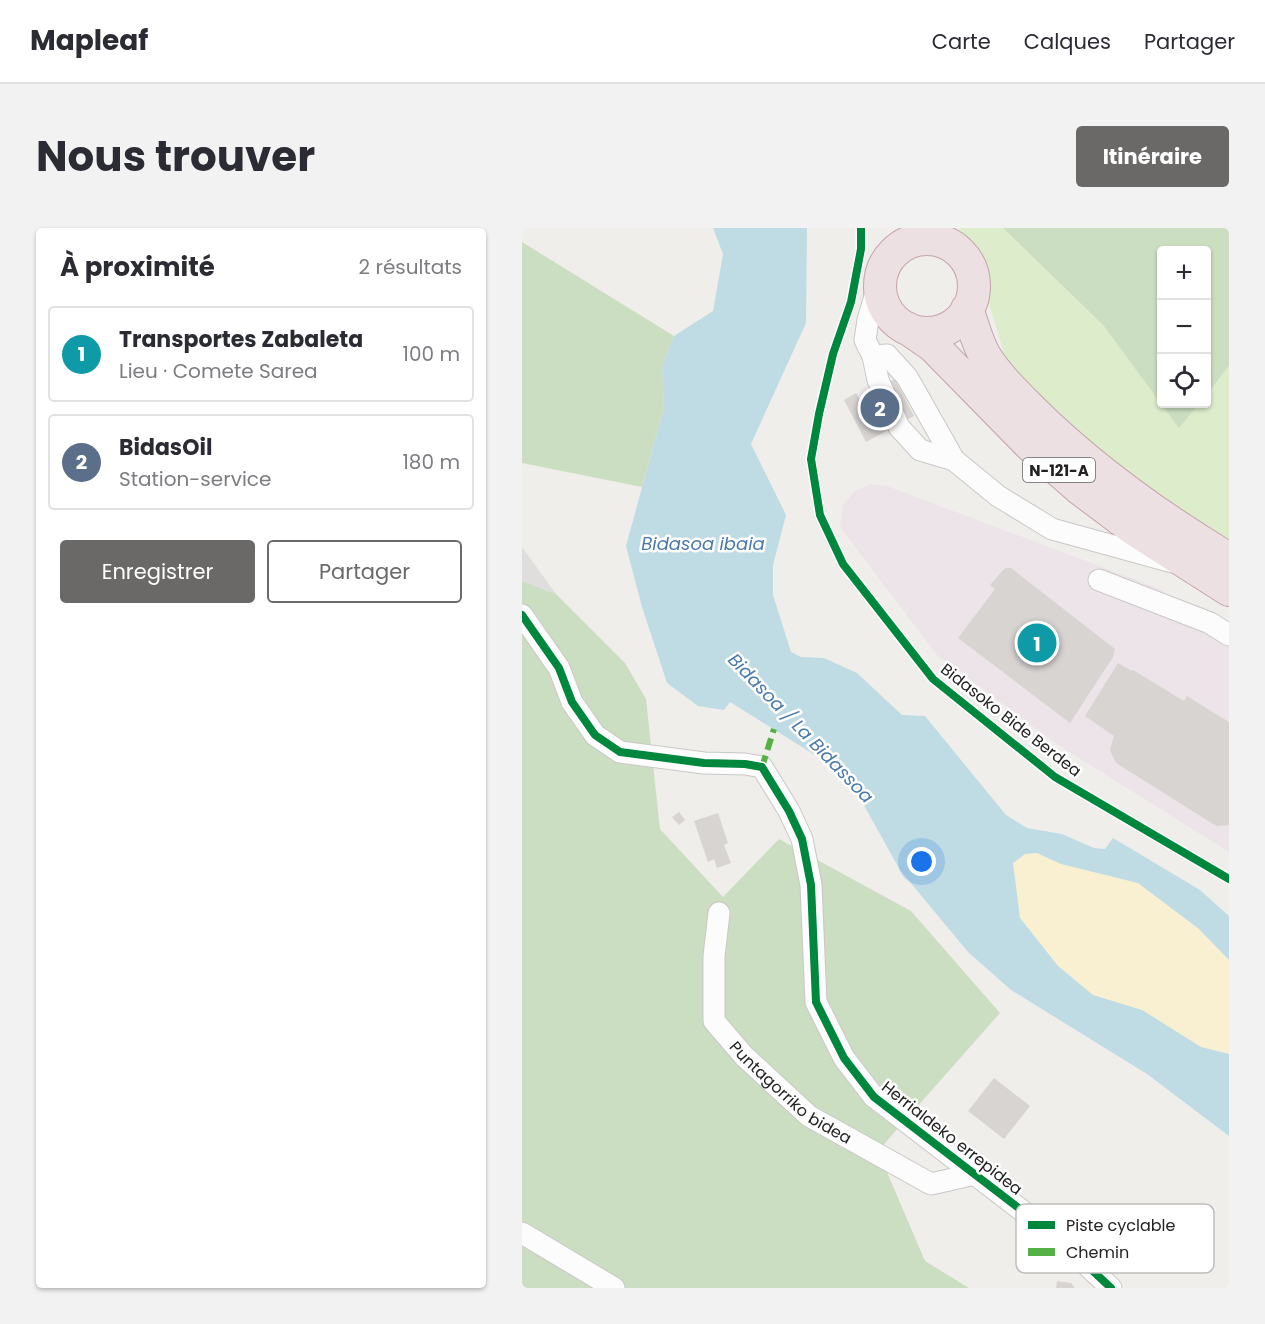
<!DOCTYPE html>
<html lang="fr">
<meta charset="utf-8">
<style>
:root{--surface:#fff;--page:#f2f2f3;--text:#2b2b33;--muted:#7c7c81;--line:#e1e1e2;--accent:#6a6968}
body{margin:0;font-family:Poppins,sans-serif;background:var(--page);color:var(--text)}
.controls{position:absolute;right:18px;top:18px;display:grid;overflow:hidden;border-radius:6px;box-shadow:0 2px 4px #0004}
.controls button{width:54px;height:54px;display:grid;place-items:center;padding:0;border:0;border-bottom:2px solid var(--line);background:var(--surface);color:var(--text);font:30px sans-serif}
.you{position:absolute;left:400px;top:634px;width:21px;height:21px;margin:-15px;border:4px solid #fff;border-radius:50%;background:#1a73e8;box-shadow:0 0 0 9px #1a73e833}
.badge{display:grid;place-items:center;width:39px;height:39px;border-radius:50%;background:var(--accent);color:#fff;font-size:20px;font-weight:700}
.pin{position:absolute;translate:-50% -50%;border:3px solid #fff;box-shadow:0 2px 6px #0006}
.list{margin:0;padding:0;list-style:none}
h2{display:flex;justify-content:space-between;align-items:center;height:78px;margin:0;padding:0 24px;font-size:26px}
h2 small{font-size:20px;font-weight:400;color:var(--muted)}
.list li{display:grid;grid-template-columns:39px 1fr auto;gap:18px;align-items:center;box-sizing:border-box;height:96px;margin:0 12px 12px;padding:0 12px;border:2px solid var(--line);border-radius:6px}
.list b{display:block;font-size:22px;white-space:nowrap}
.list p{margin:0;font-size:20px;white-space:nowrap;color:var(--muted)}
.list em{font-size:20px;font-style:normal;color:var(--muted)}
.actions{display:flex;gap:12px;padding:18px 24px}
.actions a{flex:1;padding:14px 0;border:2px solid var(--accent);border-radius:6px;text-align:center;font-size:21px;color:var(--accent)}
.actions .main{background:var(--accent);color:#fff}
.icon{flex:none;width:33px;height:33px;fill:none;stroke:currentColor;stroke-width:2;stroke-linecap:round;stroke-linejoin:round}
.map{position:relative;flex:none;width:707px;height:1060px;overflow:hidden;border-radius:6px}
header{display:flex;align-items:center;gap:36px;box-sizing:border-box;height:84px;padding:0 30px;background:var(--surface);border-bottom:2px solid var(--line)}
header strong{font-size:28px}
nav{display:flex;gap:33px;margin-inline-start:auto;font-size:21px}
.intro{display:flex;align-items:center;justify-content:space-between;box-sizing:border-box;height:144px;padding:0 36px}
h1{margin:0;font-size:42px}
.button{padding:15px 27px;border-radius:6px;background:var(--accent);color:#fff;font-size:21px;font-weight:700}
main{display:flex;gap:36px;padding:0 36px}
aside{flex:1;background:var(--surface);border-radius:6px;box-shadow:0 2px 4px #0004}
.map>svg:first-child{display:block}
</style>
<header>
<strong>Mapleaf</strong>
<nav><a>Carte</a><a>Calques</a><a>Partager</a></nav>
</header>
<div class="intro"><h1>Nous trouver</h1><a class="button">Itinéraire</a></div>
<main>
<aside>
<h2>À proximité<small>2 résultats</small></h2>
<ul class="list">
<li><span class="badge" style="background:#0f9aa8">1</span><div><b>Transportes Zabaleta</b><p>Lieu · Comete Sarea</p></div><em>100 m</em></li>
<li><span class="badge" style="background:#5c6f8a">2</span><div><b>BidasOil</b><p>Station-service</p></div><em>180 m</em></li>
</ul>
<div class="actions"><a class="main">Enregistrer</a><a>Partager</a></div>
</aside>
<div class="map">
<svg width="707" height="1060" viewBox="0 0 707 1060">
<rect width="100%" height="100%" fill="#f0eeeb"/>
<path fill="#dfdedc" d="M0,319L34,366L0,353Z"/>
<path fill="#ede4e9" d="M349,256L365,258L641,362L636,383L681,400L707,417V624L533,515L415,427L318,299L321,277L333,263Z"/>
<path fill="#ddeccb" d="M437,0H481L581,97L657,199L677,176H684L685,166L707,138V311L677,301L571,225L486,139L466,72L463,35Z"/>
<path fill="#cbdec1" d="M481,0H707V138L685,166L684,22H640V176H677L657,200L581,97Z
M0,14L152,108L140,138L142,179L120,259L0,235Z
M0,353L34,366L103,435L124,471L138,601L201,669L257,611L389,683L478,785L356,923L403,1033L447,1060H0Z"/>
<path fill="#f8f0d0" d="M515,625L539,636L616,655L677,701L707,732V826L679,819L620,782L571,767L536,738L498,690L491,635L503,626Z"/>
<path fill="#bfdbe3" d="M191,0H285L284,95L229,216L264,287L251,337V367L269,424L279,429L302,430L335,445L380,487L403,488L484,587L505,600L540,606L572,620L583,621L591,610L678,662L707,688V732L677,701L616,655L539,636L515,625L503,626L491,635L498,690L536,738L571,767L620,782L679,819L707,826V908L625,846L489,762L446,724L378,642L325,547L208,474L202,482L176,478L145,455L120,379L104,318L142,179L140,138L152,108L191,83L201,26Z"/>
<path fill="#d7d4d2" d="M373,151L392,188L344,214L322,172L334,165L337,170Z
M483,340H489L593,421L591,429L548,495L436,410L473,361L468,357Z
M596,435L610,443L611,442L662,473L665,468L707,494V597L695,598L691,596L594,535L588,522L592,508L563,488Z
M157,584L163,592L157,597L150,589Z
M196,585L206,615L202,617L209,635L195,640L192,631L186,634L172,593Z
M472,850L508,878L482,911L446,883Z
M535,1053L549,1055L553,1060H534Z"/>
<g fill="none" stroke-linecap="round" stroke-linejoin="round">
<g stroke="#c9c8c7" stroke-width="23">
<g id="minor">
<path d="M358,51L346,92L343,112L351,128L356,152L377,199L398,222L432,232L476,268L530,301L650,334"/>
<path d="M351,128L365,127L385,149L432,232"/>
<path d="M577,352L688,395L707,407"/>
<path d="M0,387L37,440L50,474L73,507L98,524L182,535L223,536L240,539L267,583L280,611L289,657L294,774L322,830L352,869L537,1011L589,1060"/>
<path id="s1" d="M197,685L192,728V793L222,828L287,888L409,956L453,946"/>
<path d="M0,1005L92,1060"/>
</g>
</g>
<g stroke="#c5a2ac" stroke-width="34">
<path id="highway" d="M358 58a47 47 0 1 1 94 0a47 47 0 1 1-94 0Z
M445,81C451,97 455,114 463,128C476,149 494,166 511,183C570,241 637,289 707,331
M385,100L411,118L508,217L558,261L610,300L707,362"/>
</g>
<use href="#minor" stroke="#fdfcfc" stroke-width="21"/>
<use href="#highway" stroke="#ece0e2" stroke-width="32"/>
<path stroke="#55b145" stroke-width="6" stroke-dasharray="12 6" stroke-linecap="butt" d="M240,539L252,501"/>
<g stroke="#fff" stroke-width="11">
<path id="cycleway" d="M339,0V21L329,74L311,126L297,186L289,231L298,287L321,336L411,451L533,549L707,651
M0,387L37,440L50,474L73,507L98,524L182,535L223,536L240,539L267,583L280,611L289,657L294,774L322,830L352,869L537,1011L589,1060"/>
</g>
<use href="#cycleway" stroke="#00873e" stroke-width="8"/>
</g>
<g text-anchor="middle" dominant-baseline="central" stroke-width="5" stroke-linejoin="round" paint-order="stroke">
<rect fill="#fff" stroke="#646464" stroke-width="1.5" x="501" y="230" width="72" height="24" rx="4.5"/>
<g font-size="15" font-weight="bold" fill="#222">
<text x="537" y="242">N-121-A</text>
</g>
<g font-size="16" fill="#222" stroke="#fff">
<text transform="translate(489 492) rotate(38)">Bidasoko Bide Berdea</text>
<text stroke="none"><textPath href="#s1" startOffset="214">Puntagorriko bidea</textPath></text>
<text transform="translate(430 910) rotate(38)">Herrialdeko errepidea</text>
</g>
<g font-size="18" font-style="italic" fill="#4a7aab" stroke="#fff">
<text x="181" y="315">Bidasoa ibaia</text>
<text transform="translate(279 500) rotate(46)">Bidasoa / La Bidassoa</text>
</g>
</g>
<rect x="494" y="976" width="198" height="69" rx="9" fill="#fff" stroke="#bdbdbd" stroke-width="1.5"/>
<rect x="506" y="993" width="27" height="8" fill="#00873e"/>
<rect x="506" y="1020" width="27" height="8" fill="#55b145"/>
<g font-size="16" fill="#222">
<text x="544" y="1003">Piste cyclable</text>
<text x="544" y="1030">Chemin</text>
</g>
</svg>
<div class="controls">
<button>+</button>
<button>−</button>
<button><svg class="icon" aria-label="locate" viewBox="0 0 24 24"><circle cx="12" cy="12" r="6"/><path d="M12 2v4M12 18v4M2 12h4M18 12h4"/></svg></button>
</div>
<div class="you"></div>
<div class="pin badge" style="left:515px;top:415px;background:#0f9aa8">1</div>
<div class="pin badge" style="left:358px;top:180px;background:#5c6f8a">2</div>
</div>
</main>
